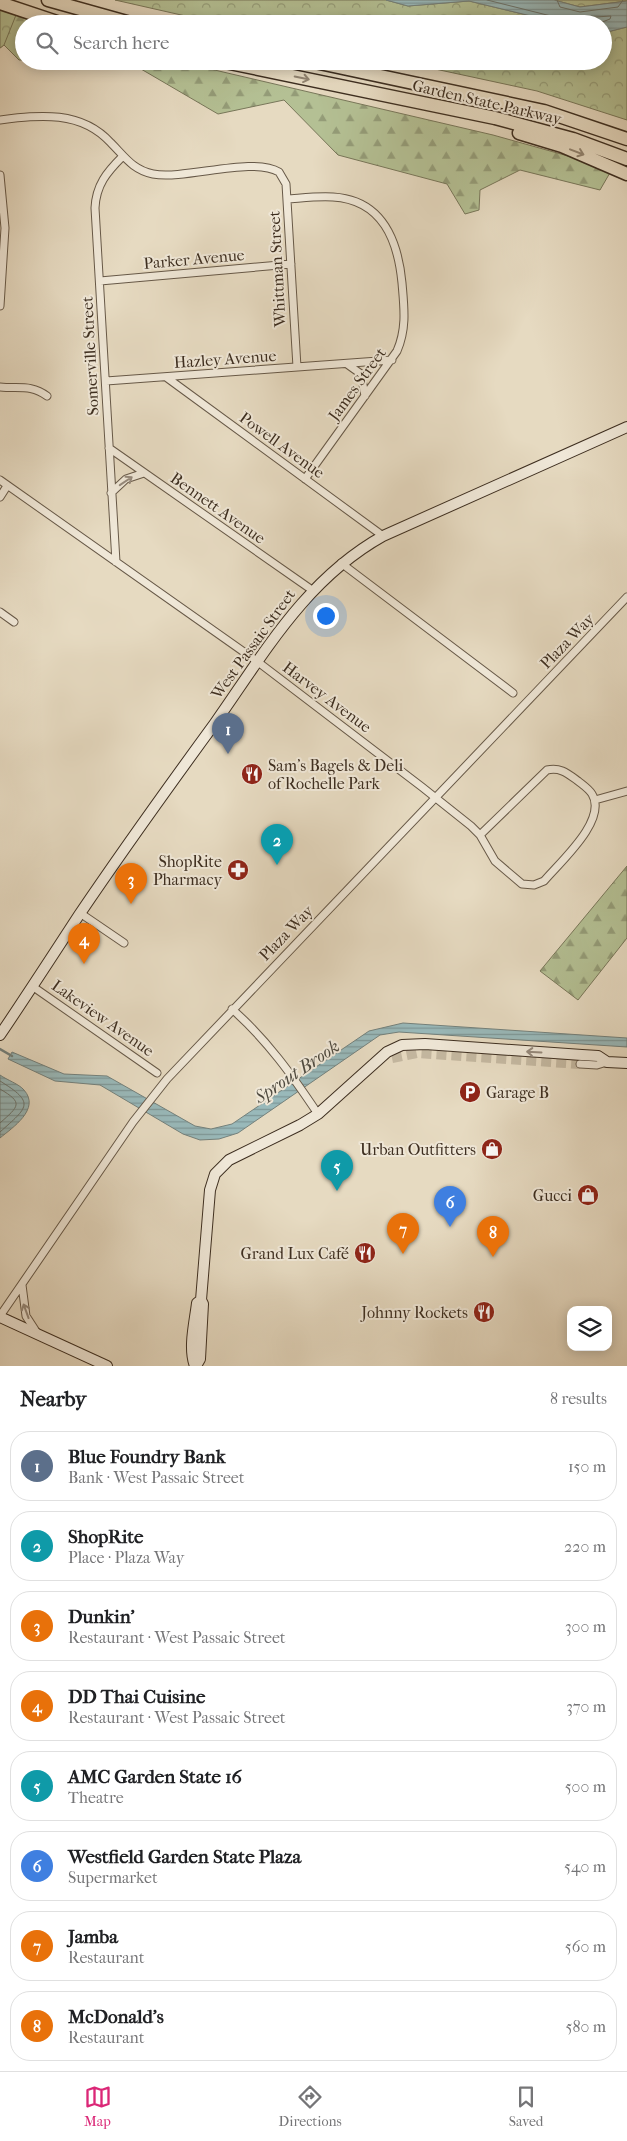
<!DOCTYPE html>
<meta charset="utf-8">
<style>
:root{--surface:#fff;--page:#f6f6f6;--text:#202124;--muted:#757577;--line:#e0e0e0;--accent:#db2777}
body{margin:0;font-family:"IM FELL French Canon",serif;background:var(--page);color:var(--text)}
.controls{position:absolute;right:15px;bottom:15px;display:grid;overflow:hidden;border-radius:10px;box-shadow:0 2px 12px #0003}
.controls button{width:45px;height:45px;display:grid;place-items:center;padding:0;border:0;border-bottom:1px solid var(--line);background:var(--surface);color:var(--text);font:25px sans-serif}
.you{position:absolute;left:325px;top:615px;width:18px;height:18px;margin:-12px;border:4px solid #fff;border-radius:50%;background:#1a73e8;box-shadow:0 0 0 8px #1a73e833}
.badge{display:grid;place-items:center;width:32px;height:32px;border-radius:50%;background:var(--accent);color:#fff;font-size:16px;font-weight:700}
.pin{position:absolute;translate:-50% -41px;filter:drop-shadow(0 1px 2px #0008)}
.pin::after{content:'';position:absolute;top:26px;width:18px;height:15px;background:inherit;clip-path:polygon(0 0,100% 0,50% 100%)}
.list{margin:0;padding:0;list-style:none}
h2{display:flex;justify-content:space-between;align-items:center;height:65px;margin:0;padding:0 20px;font-size:21px}
h2 small{font-size:16px;font-weight:400;color:var(--muted)}
.list li{display:grid;grid-template-columns:32px 1fr auto;gap:15px;align-items:center;box-sizing:border-box;height:70px;margin:0 10px 10px;padding:0 10px;border:1px solid var(--line);border-radius:20px}
.list b{display:block;font-size:19px;white-space:nowrap}
.list p{margin:0;font-size:16px;white-space:nowrap;color:var(--muted)}
.list em{font-size:16px;font-style:normal;color:var(--muted)}
.icon{flex:none;width:28px;height:28px;fill:none;stroke:currentColor;stroke-width:2;stroke-linecap:round;stroke-linejoin:round}
.map{position:relative;flex:none;width:627px;height:1366px;overflow:hidden}
.search{position:absolute;background:var(--surface);box-shadow:0 2px 12px #0003;left:15px;right:15px;top:15px;height:55px;display:flex;align-items:center;gap:12px;box-sizing:border-box;padding:0 18px;border-radius:28px;color:var(--muted);font-size:19px}
.sheet{height:705px;background:var(--surface)}
nav{display:flex;justify-content:space-around;align-items:center;box-sizing:border-box;height:70px;border-top:1px solid var(--line);background:var(--surface);font-size:14px;color:var(--muted)}
nav a{display:grid;justify-items:center;gap:2px}
nav .on{color:var(--accent)}
.map>svg:first-child{display:block}
</style>
<div class="map">
<svg width="627" height="1366" viewBox="0 0 627 1366">
<defs>
<pattern id="forest-firs" width="22" height="20" patternUnits="userSpaceOnUse" patternTransform="scale(1.25)"><rect width="22" height="20" fill="#b4c094"/><path d="M5 1l3.5 6h-7zM16 11l3.5 6h-7z" fill="#949c78"/></pattern>
<pattern id="park-crowns" width="20" height="18" patternUnits="userSpaceOnUse" patternTransform="scale(1.25)"><rect width="20" height="18" fill="#b4c094"/><path d="M2 6a3 3 0 1 1 6 0M12 15a3 3 0 1 1 6 0" fill="none" stroke="#949c78"/></pattern>
<pattern id="water-rules" width="6" height="5" patternUnits="userSpaceOnUse" patternTransform="scale(1.25)"><rect width="6" height="5" fill="#99b9ba"/><path d="M0 2.5h6" fill="none" stroke="#7e9797"/></pattern>
</defs>
<rect width="100%" height="100%" fill="#e6dac1"/>
<filter id="stains"><feTurbulence type="fractalNoise" baseFrequency=".004" numOctaves="4"/><feColorMatrix values="0 0 0 0 .2 0 0 0 0 .09 0 0 0 0 .02 0 0 0 .5 -.17"/></filter>
<radialGradient id="worn" r=".72"><stop offset=".6" stop-color="#630" stop-opacity="0"/><stop offset="1" stop-color="#630" stop-opacity=".3"/></radialGradient>
<path fill="url(#forest-firs)" stroke="#78775a" d="M0,12L16,15L40,24H24V60H19L4,45L0,48Z
M35,61H176L493,135L593,163L611,171L600,190L520,170L480,190L479,210L465,214L447,184L338,155L284,100L218,114L141,69Z
M627,866V938L578,1000L540,971Z"/>
<path fill="url(#park-crowns)" stroke="#78775a" d="M115,0H386L408,6L469,1L564,24H221Z
M554,0H627V1L580,7Z
M0,7L16,15L4,45L0,48Z
M627,27V120L537,91L398,61H603V33Z"/>
<path fill="url(#water-rules)" stroke="#74817c" d="M386,0H554L580,7L627,1V27L603,33V24H564L469,1L408,6Z
M403,1023L627,1038V1047L399,1032L380,1035L238,1133L219,1139L200,1140L183,1134L100,1085L55,1081L8,1059L12,1052L64,1074L107,1076L195,1126L211,1129L232,1124L369,1031Z
M0,1075C7,1080 19,1084 24,1090C41,1109 12,1128 0,1138Z"/>
<g fill="none" stroke-linecap="round" stroke-linejoin="round">
<path stroke="#6b746d" stroke-width="1" d="M487,0L555,17L560,24
M557,0L560,7L580,12L618,7L623,0
M566,24L568,16L580,18L611,16L610,19L597,24
M0,1081C36,1103 28,1107 0,1132
M0,1089C24,1103 19,1106 0,1123"/>
<path stroke="#74817c" stroke-width="2.5" d="M0,1049L12,1056"/>
<path stroke="#c4b8a1" stroke-width="10" stroke-dasharray="10 5" stroke-linecap="butt" d="M392,1058L417,1053L580,1064"/>
<g stroke="#675948" stroke-width="9">
<path id="street" d="M0,120C40,115 81,110 111,143C125,157 133,170 153,174C186,180 253,156 279,172L286,184L297,367
M0,175L5,228L0,306
M287,199C302,198 318,196 333,197C383,200 398,241 402,283C404,307 407,328 397,351L305,479
M100,281L291,264
M347,364L361,374L365,396
M166,377L383,536
M106,381L392,360
M0,387C18,389 31,384 47,396
M109,448L312,590
M0,480L258,662L422,787L471,826L480,835L495,861L522,884L534,885L544,881C560,862 608,820 592,794C589,789 583,785 578,781C567,773 560,767 547,770L480,835
M111,493L126,479L144,473
M0,497L7,486
M116,562L95,208C96,185 107,172 122,157
M341,563L513,693
M0,612L14,622
M595,800L627,791
M80,913L124,943
M32,986L157,1073
M232,1009C267,1040 292,1075 318,1114
M580,1064L597,1065L607,1062
M22,1285L26,1316L37,1333
M0,1316L133,1122L167,1079L627,597"/>
</g>
<g stroke="#3d2e20" stroke-width="12">
<path id="secondary" d="M0,1035C27,995 53,955 79,915C123,850 169,786 215,723C265,652 306,579 383,536L627,427
M0,1317L107,1366
M195,1366C188,1348 195,1321 197,1303L201,1300
M196,1366L200,1359L203,1304L201,1300L210,1190L215,1174L229,1160L300,1125L318,1114L387,1052L402,1045L425,1044L582,1055L598,1056L607,1062L627,1063"/>
</g>
<g stroke="#3d2e20" stroke-width="15">
<path id="highway" d="M48,0L134,24
M0,3L63,24
M220,61L495,118L573,139L627,159
M310,61L544,111L627,139
M519,133L562,146L627,174"/>
</g>
<use href="#street" stroke="#efe7d7" stroke-width="7"/>
<use href="#secondary" stroke="#efe7d7" stroke-width="10"/>
<use href="#highway" stroke="#e6dac1" stroke-width="12"/>
</g>
<defs><path id="oneway-shaft" d="M-6 0H5M1.5-3L5.5 0L1.5 3" fill="none" stroke-width="1.6" stroke-linecap="round" stroke-linejoin="round" transform="scale(1.25)"/></defs>
<g stroke="#928470">
<use href="#oneway-shaft" transform="translate(302 78) rotate(12)"/>
<use href="#oneway-shaft" transform="translate(577 152) rotate(21)"/>
</g>
<g stroke="#968a7c">
<use href="#oneway-shaft" transform="translate(126 481) rotate(-34)"/>
<use href="#oneway-shaft" transform="translate(534 1052) rotate(-177)"/>
<use href="#oneway-shaft" transform="translate(26 1311) rotate(-110)"/>
</g>
<defs>
<g id="restaurant-disc" transform="scale(1.125)"><circle r="9.5" fill="#8f2418" stroke="#efe7d7"/><path d="M-5-6h1v4h1v-4h1v4h1v-4h1v5L-1.5 .5V6h-2V.5L-5-1ZM5-6V6H3V1.5H1.5Q1.5-4 5-6Z" fill="#fff"/></g>
<g id="pharmacy-disc" transform="scale(1.125)"><circle r="9.5" fill="#8f2418" stroke="#efe7d7"/><path d="M-2-6h4v4h4v4h-4v4h-4v-4h-4v-4h4Z" fill="#fff"/></g>
<g id="parking-disc" transform="scale(1.125)"><circle r="9.5" fill="#8f2418" stroke="#efe7d7"/><path d="M-3.5-5.5H1a3.5 3.5 0 0 1 0 7H-1V5.5H-3.5ZM-1-3.4V-.6H.8a1.4 1.4 0 0 0 0-2.8Z" fill="#fff"/></g>
<g id="shop-disc" transform="scale(1.125)"><circle r="9.5" fill="#8f2418" stroke="#efe7d7"/><path d="M-5-2.5h2.3a2.7 3.5 0 0 1 5.4 0H5L5.5 6h-11ZM-1.5-2.5h3a1.5 2.3 0 0 0-3 0Z" fill="#fff"/></g>
</defs>
<g fill-rule="evenodd">
<use href="#restaurant-disc" x="252" y="774"/>
<use href="#pharmacy-disc" x="238" y="870"/>
<use href="#parking-disc" x="470" y="1092"/>
<use href="#shop-disc" x="492" y="1149"/>
<use href="#shop-disc" x="588" y="1195"/>
<use href="#restaurant-disc" x="365" y="1253"/>
<use href="#restaurant-disc" x="484" y="1312"/>
</g>
<g text-anchor="middle" dominant-baseline="central" stroke-width="4" stroke-linejoin="round" paint-order="stroke">
<g font-size="16" fill="#3d2e20" stroke="#efe7d7">
<text transform="translate(487 102) rotate(13)">Garden State Parkway</text>
<text transform="translate(194 259) rotate(-5)">Parker Avenue</text>
<text transform="translate(277 269) rotate(-93)">Whittman Street</text>
<text transform="translate(90 356) rotate(-93)">Somerville Street</text>
<text transform="translate(225 359) rotate(-4)">Hazley Avenue</text>
<text transform="translate(357 384) rotate(-54)">James Street</text>
<text transform="translate(282 445) rotate(36)">Powell Avenue</text>
<text transform="translate(218 508) rotate(35)">Bennett Avenue</text>
<text transform="translate(567 641) rotate(-46)">Plaza Way</text>
<text transform="translate(253 644) rotate(-54)">West Passaic Street</text>
<text transform="translate(327 697) rotate(37)">Harvey Avenue</text>
<text transform="translate(286 933) rotate(-46)">Plaza Way</text>
<text transform="translate(103 1018) rotate(35)">Lakeview Avenue</text>
</g>
<g font-size="16" fill="#3d2e20" stroke="#efe7d7" text-anchor="end">
<text x="268" y="765" text-anchor="start">Sam's Bagels &amp; Deli<tspan x="268" dy="18">of Rochelle Park</tspan></text>
<text x="222" y="861">ShopRite<tspan x="222" dy="18">Pharmacy</tspan></text>
<text x="486" y="1092" text-anchor="start">Garage B</text>
<text x="476" y="1149">Urban Outfitters</text>
<text x="572" y="1195">Gucci</text>
<text x="349" y="1253">Grand Lux Café</text>
<text x="468" y="1312">Johnny Rockets</text>
</g>
<g font-size="18" font-style="italic" fill="#4f4a3f" stroke="#efe7d7">
<text transform="translate(297 1072) rotate(-34)">Sprout Brook</text>
</g>
</g>
<rect width="100%" height="100%" filter="url(#stains)"/>
<rect width="100%" height="100%" fill="url(#worn)"/>
</svg>
<div class="controls">
<button><svg class="icon" aria-label="layers" viewBox="0 0 24 24"><path d="M12 4l9 5-9 5-9-5zM3 14l9 5 9-5"/></svg></button>
</div>
<div class="you"></div>
<div class="pin badge" style="left:228px;top:754px;background:#5c6f8a">1</div>
<div class="pin badge" style="left:277px;top:865px;background:#0f9aa8">2</div>
<div class="pin badge" style="left:131px;top:904px;background:#e8710a">3</div>
<div class="pin badge" style="left:84px;top:964px;background:#e8710a">4</div>
<div class="pin badge" style="left:337px;top:1191px;background:#0f9aa8">5</div>
<div class="pin badge" style="left:450px;top:1227px;background:#3f7fe0">6</div>
<div class="pin badge" style="left:403px;top:1254px;background:#e8710a">7</div>
<div class="pin badge" style="left:493px;top:1257px;background:#e8710a">8</div>
<div class="search"><svg class="icon" aria-label="search" viewBox="0 0 24 24"><circle cx="10" cy="10" r="6"/><path d="M15 15l6 6"/></svg>Search here</div>
</div>
<section class="sheet">
<h2>Nearby<small>8 results</small></h2>
<ul class="list">
<li><span class="badge" style="background:#5c6f8a">1</span><div><b>Blue Foundry Bank</b><p>Bank · West Passaic Street</p></div><em>150 m</em></li>
<li><span class="badge" style="background:#0f9aa8">2</span><div><b>ShopRite</b><p>Place · Plaza Way</p></div><em>220 m</em></li>
<li><span class="badge" style="background:#e8710a">3</span><div><b>Dunkin'</b><p>Restaurant · West Passaic Street</p></div><em>300 m</em></li>
<li><span class="badge" style="background:#e8710a">4</span><div><b>DD Thai Cuisine</b><p>Restaurant · West Passaic Street</p></div><em>370 m</em></li>
<li><span class="badge" style="background:#0f9aa8">5</span><div><b>AMC Garden State 16</b><p>Theatre</p></div><em>500 m</em></li>
<li><span class="badge" style="background:#3f7fe0">6</span><div><b>Westfield Garden State Plaza</b><p>Supermarket</p></div><em>540 m</em></li>
<li><span class="badge" style="background:#e8710a">7</span><div><b>Jamba</b><p>Restaurant</p></div><em>560 m</em></li>
<li><span class="badge" style="background:#e8710a">8</span><div><b>McDonald's</b><p>Restaurant</p></div><em>580 m</em></li>
</ul>
</section>
<nav>
<a class="on"><svg class="icon" aria-label="map" viewBox="0 0 24 24"><path d="M3 6l6-2 6 2 6-2v14l-6 2-6-2-6 2zM9 4v14M15 6v14"/></svg>Map</a>
<a><svg class="icon" aria-label="directions" viewBox="0 0 24 24"><path d="M12 3l9 9-9 9-9-9zM9 14v-3h6M13 9l2 2-2 2"/></svg>Directions</a>
<a><svg class="icon" aria-label="saved" viewBox="0 0 24 24"><path d="M7 4h10v16l-5-4-5 4z"/></svg>Saved</a>
</nav>
